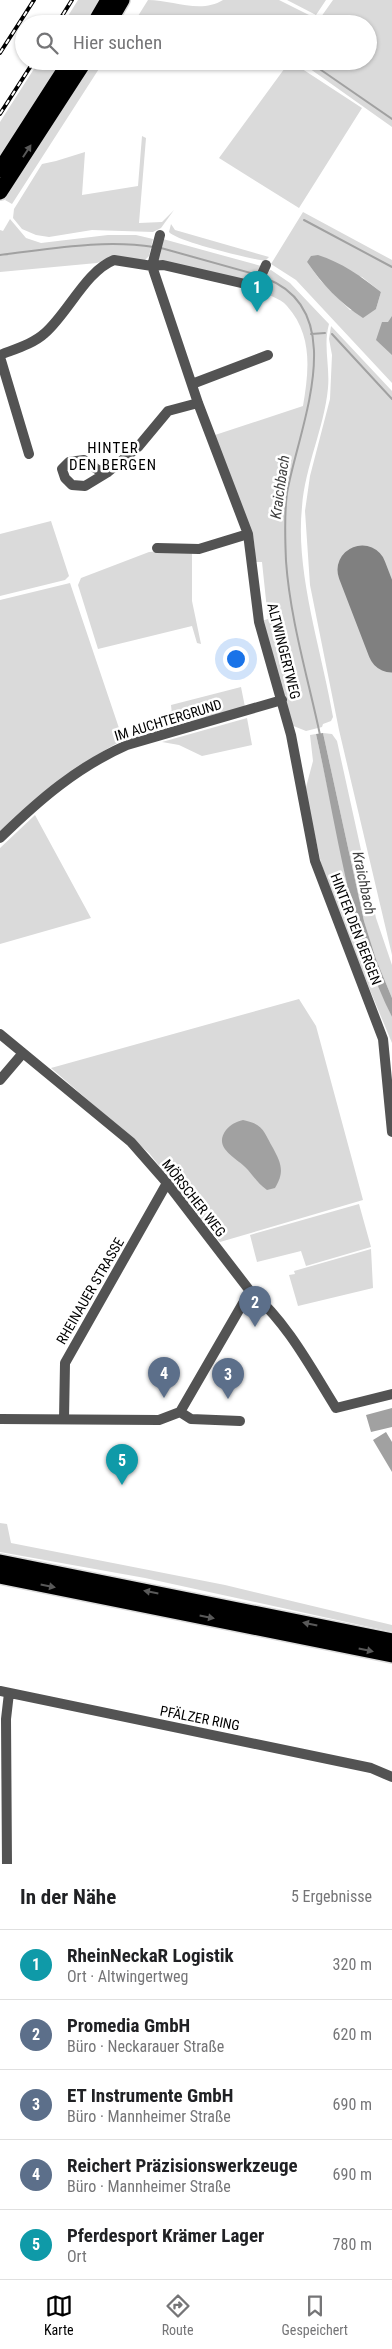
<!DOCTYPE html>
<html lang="de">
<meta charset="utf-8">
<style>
:root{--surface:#fff;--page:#f6f6f6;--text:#202124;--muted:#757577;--line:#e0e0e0;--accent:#000}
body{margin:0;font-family:"Roboto Condensed",sans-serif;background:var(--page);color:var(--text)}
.you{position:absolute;left:235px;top:658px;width:18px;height:18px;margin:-12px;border:4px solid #fff;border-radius:50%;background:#1a73e8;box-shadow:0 0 0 8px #1a73e833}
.badge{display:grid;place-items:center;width:32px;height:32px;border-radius:50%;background:var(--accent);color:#fff;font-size:16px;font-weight:700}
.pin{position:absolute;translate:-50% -41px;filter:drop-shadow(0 1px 2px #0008)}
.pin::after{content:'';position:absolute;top:26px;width:18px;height:15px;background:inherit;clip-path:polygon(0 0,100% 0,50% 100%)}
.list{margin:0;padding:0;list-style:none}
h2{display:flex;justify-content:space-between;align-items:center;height:65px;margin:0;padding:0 20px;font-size:21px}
h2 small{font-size:16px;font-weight:400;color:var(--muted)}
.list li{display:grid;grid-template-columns:32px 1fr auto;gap:15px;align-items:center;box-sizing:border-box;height:70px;padding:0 20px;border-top:1px solid var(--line)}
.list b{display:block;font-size:19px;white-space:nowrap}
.list p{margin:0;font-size:16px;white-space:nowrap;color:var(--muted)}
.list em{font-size:16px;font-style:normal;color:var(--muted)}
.icon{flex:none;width:28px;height:28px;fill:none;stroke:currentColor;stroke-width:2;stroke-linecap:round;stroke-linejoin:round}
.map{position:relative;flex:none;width:392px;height:1864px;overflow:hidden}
.search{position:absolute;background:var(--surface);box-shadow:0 1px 4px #0004;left:15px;right:15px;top:15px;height:55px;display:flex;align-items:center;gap:12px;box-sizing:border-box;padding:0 18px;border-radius:28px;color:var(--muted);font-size:19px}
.sheet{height:415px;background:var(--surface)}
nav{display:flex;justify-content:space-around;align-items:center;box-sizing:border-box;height:70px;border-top:1px solid var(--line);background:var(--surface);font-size:14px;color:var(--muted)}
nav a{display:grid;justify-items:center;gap:2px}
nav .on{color:var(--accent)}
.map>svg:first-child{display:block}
</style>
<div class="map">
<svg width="392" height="1864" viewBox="0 0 392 1864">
<rect width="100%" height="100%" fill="#fff"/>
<path fill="#dadada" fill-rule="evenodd" d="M78,0H101L86,24H63Z
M148,0C172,0 201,14 223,0H279L309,15L311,19L309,24H133Z
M287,0H326L316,15Z
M333,0H392V127L299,61H368V24H316Z
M39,61H63L0,159V122Z
M95,61H104L12,204L5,200Z
M290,61L362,108L299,208L219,158Z
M142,136L146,138L139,223L162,222L174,210L161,228L153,232L92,230L49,237L36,235L22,229L13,218L14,209L42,164L56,161L85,152L82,195L138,186Z
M303,212L392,260V383L296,280L271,264ZM307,262L362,277L381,292L376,309L350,310L320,280Z
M10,219L26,238L41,243L108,235H136L153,239L149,256L144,261L111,257L97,263L0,272V230L3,231Z
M171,224L175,230L269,257L265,261C248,258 178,242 169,232Z
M163,239L261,266L255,283L157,262Z
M271,270L290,283L329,324C323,345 330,366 328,388C324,429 305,466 302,507C295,573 322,651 333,717L331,721L323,724L322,727L306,731L291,725L261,621L268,619L262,562H254L255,550L253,536L215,435L303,406C309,371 313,335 287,306C280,297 265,296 258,287L267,271Z
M331,326L392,391V955L339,730L310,585L305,511L310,476L330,399L332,355L329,339Z
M51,521L69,576L65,580L0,596V534Z
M173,550H192V601L201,644L197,643L192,626L98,649L78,585L81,578L149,552Z
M70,583L122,737L119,742C71,769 39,794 0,832V600Z
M241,687L245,707L173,725L171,705Z
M247,718L252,745L202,756L179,745L162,742Z
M323,733L332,734L337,741L376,918L392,965V998L376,959L364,921Z
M316,734L359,932L372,970L392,1017V1043L345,930L321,863L305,791L313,761L310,735Z
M35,815L91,918L0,944V848Z
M299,999L316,1026L363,1200L220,1242L149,1153L51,1068Z
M359,1204L371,1247L306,1266L301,1251L257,1262L250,1235Z
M371,1249L373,1288L298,1306L289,1275L295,1274L294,1271Z
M0,1523L7,1524L11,1543L225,1585L392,1625V1632L145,1578L0,1552Z"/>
<path fill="#a1a1a1" d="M318,255C341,262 362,277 381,292L376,309L363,318C340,303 322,284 307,262L311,256Z
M392,316V355L376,340L382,322H388Z
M323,733L364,921L376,959L392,998V1017C349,931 337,827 316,734Z
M243,1120C264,1124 264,1133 273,1148C281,1163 285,1172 275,1188L267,1190C258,1184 255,1178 248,1170C238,1158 212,1149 226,1130C231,1124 236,1122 243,1120Z
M392,1408V1427L371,1432L366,1415Z
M386,1432L392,1442V1472L373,1440Z"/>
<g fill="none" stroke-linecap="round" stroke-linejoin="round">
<path stroke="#a1a1a1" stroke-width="2" d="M308,61L392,119
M304,220L392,267
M161,248L258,275
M0,255C51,249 103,239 154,247
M265,278C353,311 298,429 287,493C284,515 285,538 286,561C290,619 308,678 320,735
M311,334L325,333
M332,334L392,399"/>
<path stroke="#808080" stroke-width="49" d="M362,570L392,648"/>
<g stroke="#dbdbdb" stroke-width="18">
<path id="highway" d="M94,24L108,0
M108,24L122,0
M0,170L70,61
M0,192L85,61
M0,1562L392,1641
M0,1576L392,1655"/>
</g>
<path stroke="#535353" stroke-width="10" d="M152,266L198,403L248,534L259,622L291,735L315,861L383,1039L392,1132
M152,266L160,235
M0,355C15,349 33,344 45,333C68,313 86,271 114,260L152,266L163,265L254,286L257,285L266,265
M0,357L29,454
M192,384L268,355
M108,472L98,470L84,460L69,462L62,469L65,478L72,485L85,486L108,472L138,447L168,411L198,403
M157,548L199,549L248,534
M0,838C39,800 77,767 127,745L282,700
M0,1034L131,1142L167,1183L250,1291C287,1322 311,1368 336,1408L392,1394
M0,1080L23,1053
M180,1412L250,1291
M0,1419L159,1420L180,1412L191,1419L240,1421
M64,1419L65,1363L167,1183
M0,1691L371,1768L392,1777
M7,1864L6,1719L9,1693"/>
<use href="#highway" stroke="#000" stroke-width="15"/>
<g stroke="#000" stroke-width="4">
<path id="rail" d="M57,24L72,0
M0,53L34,0
M0,114L34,61"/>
</g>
<use href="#rail" stroke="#fff" stroke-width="2" stroke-dasharray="5.5" stroke-linecap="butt"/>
</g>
<defs><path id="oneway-solid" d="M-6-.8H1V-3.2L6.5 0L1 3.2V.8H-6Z" transform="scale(1.25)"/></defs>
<g fill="#595959">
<use href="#oneway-solid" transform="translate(27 151) rotate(-57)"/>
<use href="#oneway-solid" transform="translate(48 1586) rotate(11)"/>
<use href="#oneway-solid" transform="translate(151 1592) rotate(-169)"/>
<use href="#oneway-solid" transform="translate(207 1617) rotate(11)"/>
<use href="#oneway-solid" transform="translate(310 1624) rotate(-168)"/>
<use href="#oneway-solid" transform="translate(366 1650) rotate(12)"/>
</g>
<g text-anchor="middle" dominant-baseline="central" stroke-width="5" stroke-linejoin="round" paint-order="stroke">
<g font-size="14" fill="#000" stroke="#fff">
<text transform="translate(284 651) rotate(76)">ALTWINGERTWEG</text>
<text transform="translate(168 720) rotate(-17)">IM AUCHTERGRUND</text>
<text transform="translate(356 929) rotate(69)">HINTER DEN BERGEN</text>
<text transform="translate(194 1198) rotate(52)">MÖRSCHER WEG</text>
<text transform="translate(90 1291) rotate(-60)">RHEINAUER STRASSE</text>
<text transform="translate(200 1718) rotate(11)">PFÄLZER RING</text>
</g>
<g font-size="15" letter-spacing="1" fill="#000" stroke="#fff">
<text x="113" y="448">HINTER<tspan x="113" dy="17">DEN BERGEN</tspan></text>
</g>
<g font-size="15" font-style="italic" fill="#424242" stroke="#fff">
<text transform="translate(280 487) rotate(-82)">Kraichbach</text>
<text transform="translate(364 883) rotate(78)">Kraichbach</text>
</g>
</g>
</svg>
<div class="you"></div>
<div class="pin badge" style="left:257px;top:312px;background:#0f9aa8">1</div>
<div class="pin badge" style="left:255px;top:1327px;background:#5c6f8a">2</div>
<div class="pin badge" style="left:228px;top:1399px;background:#5c6f8a">3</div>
<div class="pin badge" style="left:164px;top:1398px;background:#5c6f8a">4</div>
<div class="pin badge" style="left:122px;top:1485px;background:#0f9aa8">5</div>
<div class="search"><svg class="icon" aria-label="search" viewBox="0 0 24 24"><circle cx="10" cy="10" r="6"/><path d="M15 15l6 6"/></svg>Hier suchen</div>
</div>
<section class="sheet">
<h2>In der Nähe<small>5 Ergebnisse</small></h2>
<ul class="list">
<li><span class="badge" style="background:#0f9aa8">1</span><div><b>RheinNeckaR Logistik</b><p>Ort · Altwingertweg</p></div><em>320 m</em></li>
<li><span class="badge" style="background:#5c6f8a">2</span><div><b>Promedia GmbH</b><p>Büro · Neckarauer Straße</p></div><em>620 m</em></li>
<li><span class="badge" style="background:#5c6f8a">3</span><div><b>ET Instrumente GmbH</b><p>Büro · Mannheimer Straße</p></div><em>690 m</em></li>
<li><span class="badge" style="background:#5c6f8a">4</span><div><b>Reichert Präzisionswerkzeuge</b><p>Büro · Mannheimer Straße</p></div><em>690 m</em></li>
<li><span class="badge" style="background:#0f9aa8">5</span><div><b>Pferdesport Krämer Lager</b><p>Ort</p></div><em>780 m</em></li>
</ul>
</section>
<nav>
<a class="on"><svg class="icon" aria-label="map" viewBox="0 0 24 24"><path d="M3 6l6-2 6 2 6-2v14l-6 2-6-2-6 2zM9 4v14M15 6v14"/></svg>Karte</a>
<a><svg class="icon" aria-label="directions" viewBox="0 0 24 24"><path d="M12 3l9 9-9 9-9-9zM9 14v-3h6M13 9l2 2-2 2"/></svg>Route</a>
<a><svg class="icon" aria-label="saved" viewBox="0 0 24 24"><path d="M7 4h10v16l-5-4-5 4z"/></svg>Gespeichert</a>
</nav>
